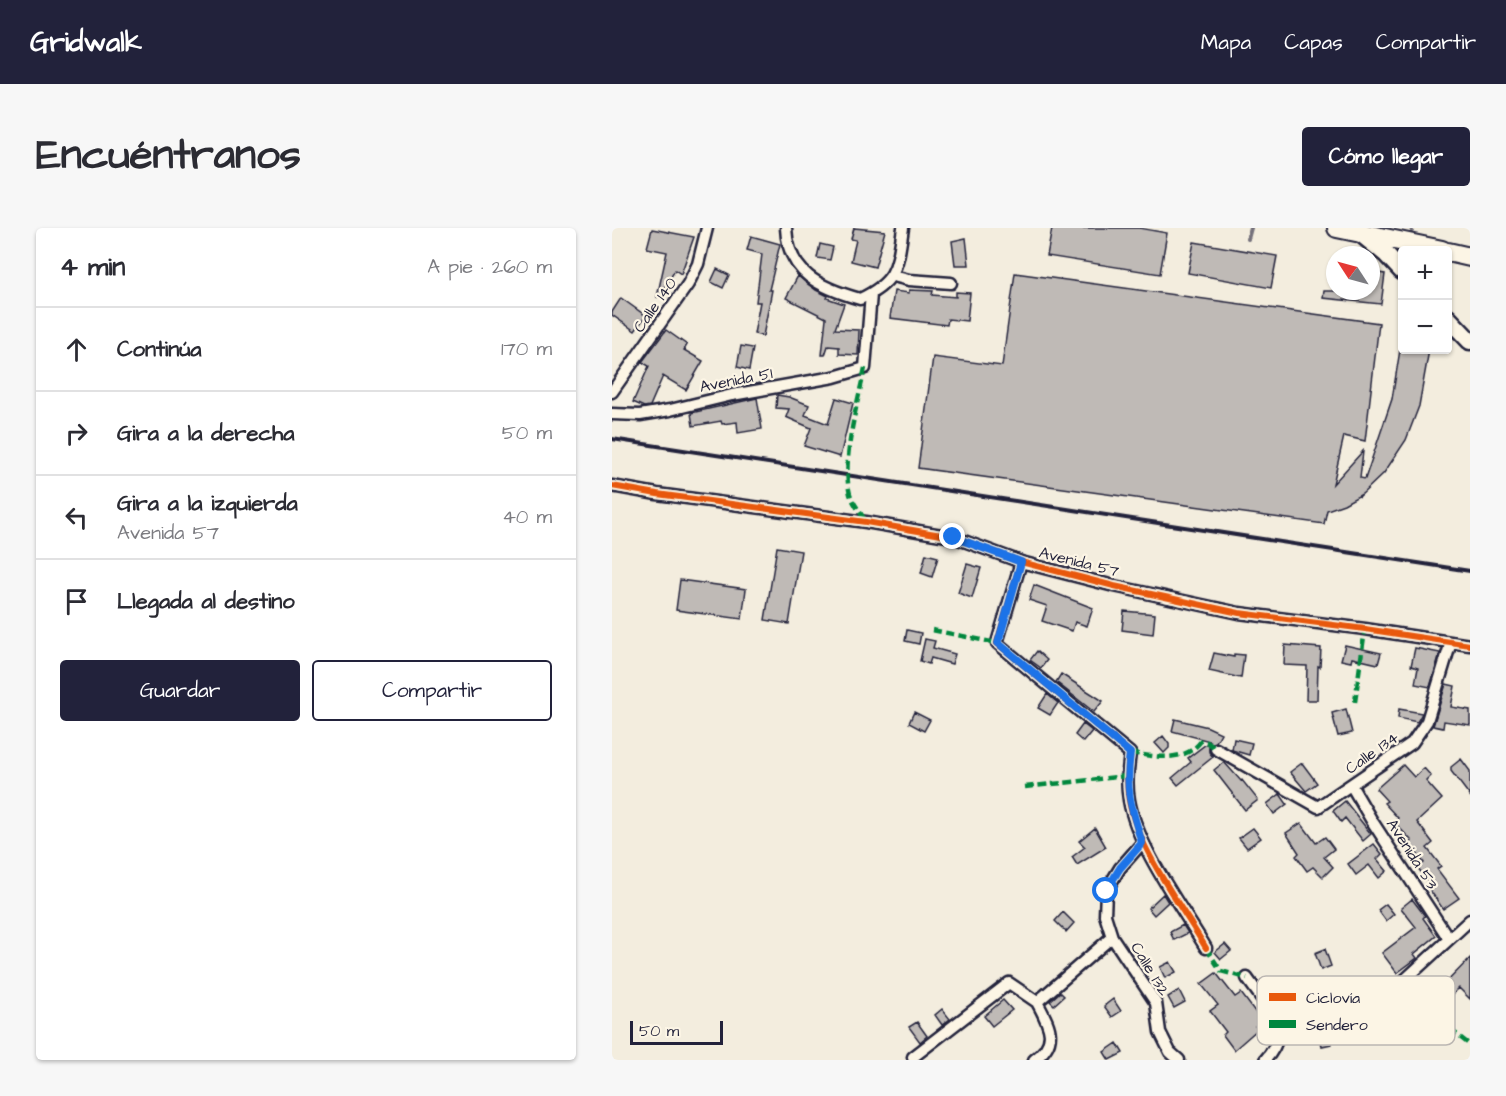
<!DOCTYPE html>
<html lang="es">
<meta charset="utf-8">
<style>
:root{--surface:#fff;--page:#f7f7f7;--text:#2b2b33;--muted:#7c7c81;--line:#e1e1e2;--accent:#22223b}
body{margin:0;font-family:"Architects Daughter",sans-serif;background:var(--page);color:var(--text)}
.controls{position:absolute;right:18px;top:18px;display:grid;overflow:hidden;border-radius:6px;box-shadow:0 2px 4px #0004}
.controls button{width:54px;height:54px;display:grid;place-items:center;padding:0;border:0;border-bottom:2px solid var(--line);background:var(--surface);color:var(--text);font:30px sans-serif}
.compass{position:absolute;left:714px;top:18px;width:54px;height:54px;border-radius:50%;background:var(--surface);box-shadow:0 2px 4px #0004;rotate:306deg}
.scale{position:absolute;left:18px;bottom:15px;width:93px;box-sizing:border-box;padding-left:6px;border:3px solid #22223b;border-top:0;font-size:16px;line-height:21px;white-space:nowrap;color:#22223b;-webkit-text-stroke:4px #fcf5e5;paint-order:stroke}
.stop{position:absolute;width:18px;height:18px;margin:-14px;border:4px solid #1a73e8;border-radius:50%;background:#fff}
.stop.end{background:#1a73e8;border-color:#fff;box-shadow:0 2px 6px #0008}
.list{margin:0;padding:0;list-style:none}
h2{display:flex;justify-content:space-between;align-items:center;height:78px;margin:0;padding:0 24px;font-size:26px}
h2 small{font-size:20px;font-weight:400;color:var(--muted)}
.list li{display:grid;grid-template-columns:39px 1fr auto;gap:18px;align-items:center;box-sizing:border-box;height:84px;padding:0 24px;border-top:2px solid var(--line)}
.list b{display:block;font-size:22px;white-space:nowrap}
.list p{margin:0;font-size:20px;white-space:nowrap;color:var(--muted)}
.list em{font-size:20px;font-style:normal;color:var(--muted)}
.actions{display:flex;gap:12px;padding:18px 24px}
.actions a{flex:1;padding:14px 0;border:2px solid var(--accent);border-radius:6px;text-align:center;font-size:21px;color:var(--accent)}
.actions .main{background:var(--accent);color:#fff}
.icon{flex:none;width:33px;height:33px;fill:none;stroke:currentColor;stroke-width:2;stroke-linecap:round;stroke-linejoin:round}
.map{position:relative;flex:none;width:858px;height:832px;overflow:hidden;border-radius:6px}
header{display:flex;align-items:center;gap:36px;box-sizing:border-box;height:84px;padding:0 30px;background:var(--accent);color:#fff}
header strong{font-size:28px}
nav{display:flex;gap:33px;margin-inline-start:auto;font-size:21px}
.intro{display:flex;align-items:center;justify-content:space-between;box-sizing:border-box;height:144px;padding:0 36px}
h1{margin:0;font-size:42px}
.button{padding:15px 27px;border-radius:6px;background:var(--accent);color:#fff;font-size:21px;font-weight:700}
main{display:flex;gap:36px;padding:0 36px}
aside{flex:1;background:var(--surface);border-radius:6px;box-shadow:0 2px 4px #0004}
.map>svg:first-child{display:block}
</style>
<header>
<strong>Gridwalk</strong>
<nav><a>Mapa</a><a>Capas</a><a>Compartir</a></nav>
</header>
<div class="intro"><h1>Encuéntranos</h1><a class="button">Cómo llegar</a></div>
<main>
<aside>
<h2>4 min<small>A pie · 260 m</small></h2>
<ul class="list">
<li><svg class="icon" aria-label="ahead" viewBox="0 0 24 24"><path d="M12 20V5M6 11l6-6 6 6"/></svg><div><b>Continúa</b></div><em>170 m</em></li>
<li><svg class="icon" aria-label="right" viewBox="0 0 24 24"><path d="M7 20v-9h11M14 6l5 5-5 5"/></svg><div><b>Gira a la derecha</b></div><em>50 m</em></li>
<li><svg class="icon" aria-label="left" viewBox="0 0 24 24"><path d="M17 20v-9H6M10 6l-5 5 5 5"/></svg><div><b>Gira a la izquierda</b><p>Avenida 57</p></div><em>40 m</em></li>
<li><svg class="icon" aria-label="arrive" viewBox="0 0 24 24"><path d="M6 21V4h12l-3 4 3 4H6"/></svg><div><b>Llegada al destino</b></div></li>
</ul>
<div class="actions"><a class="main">Guardar</a><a>Compartir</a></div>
</aside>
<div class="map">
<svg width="858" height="832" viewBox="0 0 858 832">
<rect width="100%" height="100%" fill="#f3edde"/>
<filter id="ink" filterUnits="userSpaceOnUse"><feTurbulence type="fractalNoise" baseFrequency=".0167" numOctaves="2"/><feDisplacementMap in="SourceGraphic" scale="12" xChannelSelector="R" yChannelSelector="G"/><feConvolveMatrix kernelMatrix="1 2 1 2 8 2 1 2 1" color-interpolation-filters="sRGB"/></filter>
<g filter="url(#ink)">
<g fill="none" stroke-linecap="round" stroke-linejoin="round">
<path stroke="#75727b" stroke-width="4" d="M799,0L802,10
M636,11L639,0"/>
</g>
<path fill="#bfbab6" stroke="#22223b" stroke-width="1.5" d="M242,0L273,3L263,39L239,33L244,12L239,11Z
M440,0H527L555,5L548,46L435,28Z
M40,1L82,9L69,46L63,42L47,69H45L55,24L35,20Z
M139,8L168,16L157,62H160L151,108L142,106L148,74H144L150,26L135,22Z
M354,10L357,37H343L340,13Z
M582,14L665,28L659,60L576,45Z
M208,16L221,19L218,32L205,30Z
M105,41L117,47L111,60L99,54Z
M759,44L773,46L769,76L711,70L712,63H759Z
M403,45L767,95L753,213L732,208L721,256L751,223L748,250L753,251L780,171L788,122H817L807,178L794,212L772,245L747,269L748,267L732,276L715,282L712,296L306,240L321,129L390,138Z
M186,48L204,62L216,68L215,70L232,76L223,101L247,102L246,127L227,126V119L216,118L213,127H210L214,90L174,70Z
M297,62L321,63L320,67L344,69V64L358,65L355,93L336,91L335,97L278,90L282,63L297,65Z
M9,70L34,88L23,103L0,87V84Z
M54,102L75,117L72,122L91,133L74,162L51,148L38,178L32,179L21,174L37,138L30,134Z
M129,118L141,120L137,142L125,139Z
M165,167L177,169L197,177L193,187L216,196L224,170L241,175L228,229L192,218L199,200L174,189L177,181L164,180Z
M145,170L150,201L126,205L125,194L110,196L109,193L81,198L79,185Z
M165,319L189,323L177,396L153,392Z
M314,326L326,329L320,349L309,345Z
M355,336L369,340L360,370L346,365Z
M68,352L134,361L130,391L64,382Z
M422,357L481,380L475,398L463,394L460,403L430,393L435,378L417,372Z
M512,383L543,386L541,406L510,402Z
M295,402L309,405L307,416L293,413Z
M313,411L323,413L321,420L343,426L340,436L319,430L317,436L308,433Z
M673,417L709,420L708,439L706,438L705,472H694L695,438L672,437Z
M733,417L769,425L766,436L740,430L739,434L729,432Z
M803,420L828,425L818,459L803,456L806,440L799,438Z
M425,423L435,432L429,440L418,432Z
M602,425L622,429V426L632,427L629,450L597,443Z
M449,446L491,473L482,484L444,454Z
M834,456L843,458L839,479L858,482V497L832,493L831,500L821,498Z
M435,466L446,475L438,487L426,480Z
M734,481L740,505L726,508L720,485Z
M787,481L810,485L805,494L786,490Z
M302,484L318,492L312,503L297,495Z
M563,491L596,499L609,505L604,514L597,518V524L601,529L566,557L560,550L579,534L576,530L598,513L560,503Z
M471,496L480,503L471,514L463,507Z
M551,508L557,516V520L552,525L543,515Z
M622,511L640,515L637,527L620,522Z
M849,531L858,543V568L839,543V539Z
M612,534L629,553L630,552L646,572L633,582L602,542Z
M690,535L705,555L694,563L678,544Z
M791,537L802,549L812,540L819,548L814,553L830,571L805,594L821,615L815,620L829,638L825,641L847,670L831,681L815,658L818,656L806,640L812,635L797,615L800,613L782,594L786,590L772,575L775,573L764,561Z
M668,566L675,576L662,586L655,576Z
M733,573L759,606L751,613L733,590L729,594L721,583Z
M689,595L704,615L713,609L722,621L712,629L721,639L711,649L701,639L695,643L684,628L687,625L674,605Z
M483,600L494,619L465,637L460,629L473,619L467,613Z
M641,600L649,610L635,620L627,610Z
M762,616L770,626L765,631L775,643L767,650L757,637L744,647L736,636Z
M551,666L556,674L542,687L536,680Z
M800,671L813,688L811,690L824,708L802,726L805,730L785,745L770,725L804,699L789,680Z
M774,676L782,686L774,693L766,682Z
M451,684L462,695L454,704L443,693Z
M571,697L576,705L562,712L558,704Z
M613,716L619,723L609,731L603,724Z
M713,721L719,738L709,742L703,725Z
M858,730V771L847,760L838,769L829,760Z
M558,734L564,744L553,750L548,739Z
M604,745L623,769L629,765L650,793L643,798L646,801L622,822L611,807L614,804L598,783L606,777L589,756Z
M567,762L573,774L562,780L556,769Z
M448,764L452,768L442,777L438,773Z
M501,771L509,783L500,789L492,778Z
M391,772L400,782L380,798L372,788Z
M330,781L338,791L330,797L323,787Z
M715,793L720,816L710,818L705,796Z
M305,794L315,808L308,814L297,799Z
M505,815L511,825L497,832L492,824Z"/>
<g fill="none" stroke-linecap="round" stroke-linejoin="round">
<g stroke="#22223b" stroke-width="15">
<path id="minor" d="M174,0C176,46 209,60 248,71C286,53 285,38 291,0
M281,48L297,52L339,55
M0,164L76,56L86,36L95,0
M0,186L28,187L58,182L120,167L222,149L253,140L259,66
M0,258L45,266L254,294L341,309L409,334L502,358L627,385L753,401L858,417
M409,334L385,415L518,525C516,541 514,556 517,572C525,619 569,678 594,720
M604,521L706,579L800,515L815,493L839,414
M739,557L760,593L837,711
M530,615L508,640L494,663L493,687L500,709L544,775L548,804L558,824L567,832
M635,750L659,783
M301,829L397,755L425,774
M422,832C448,813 437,797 425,774L500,709
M653,832C670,813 666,806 659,783L702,771L785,759L858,692"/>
</g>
<g stroke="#22223b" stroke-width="21">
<path id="secondary" d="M747,4L774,26L790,43
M836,90L858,113"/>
</g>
<g stroke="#22223b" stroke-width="22">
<path id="primary" d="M725,0L830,22
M836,24L858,29"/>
</g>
<use href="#minor" stroke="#fcf5e5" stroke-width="10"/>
<use href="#secondary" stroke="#fcf5e5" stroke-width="16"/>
<use href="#primary" stroke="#fcf5e5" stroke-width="18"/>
<path stroke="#22223b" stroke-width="4" d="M0,211L858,343"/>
<path stroke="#00873e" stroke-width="4.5" stroke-dasharray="9 4.5" stroke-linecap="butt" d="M253,140C246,173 229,233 238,266C241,275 249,285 254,294
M320,402L385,415
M743,474L753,401
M518,525C542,528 572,536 589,513L595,514L604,521
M413,559L515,548
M594,720L609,743L635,750
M785,759L858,817"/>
<g stroke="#fcf5e5" stroke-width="10">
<path id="cycleway" d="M0,258L45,266L254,294L341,309L409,334L502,358L627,385L753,401L858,417
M409,334L385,415L518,525C516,541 514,556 517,572C525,619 569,678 594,720"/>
</g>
<use href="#cycleway" stroke="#e8590c" stroke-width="6"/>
</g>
</g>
<g fill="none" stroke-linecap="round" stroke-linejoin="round" filter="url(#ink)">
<path stroke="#1a73e8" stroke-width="8" d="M341,309L409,334L386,415L518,525C513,563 519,579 530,615L508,640L494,663"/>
</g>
<g text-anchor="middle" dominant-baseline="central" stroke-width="4.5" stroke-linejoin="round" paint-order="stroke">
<g font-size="16" fill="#22223b" stroke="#fcf5e5">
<text transform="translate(43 77) rotate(-55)">Calle 140</text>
<text transform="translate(124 152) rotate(-11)">Avenida 51</text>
<text transform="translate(467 334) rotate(14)">Avenida 57</text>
<text transform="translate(760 525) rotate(-35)">Calle 134</text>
<text transform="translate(800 626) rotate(57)">Avenida 53</text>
<text transform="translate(538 741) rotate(59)">Calle 132</text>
</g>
</g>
<rect x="645" y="748" width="198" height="69" rx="9" fill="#fcf5e5" stroke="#bbb6b2" stroke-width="1.5"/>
<rect x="657" y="765" width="27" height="8" fill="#e8590c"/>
<rect x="657" y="792" width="27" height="8" fill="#00873e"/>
<g font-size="16" fill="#22223b">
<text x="694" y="775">Ciclovía</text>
<text x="694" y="802">Sendero</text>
</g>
</svg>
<div class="controls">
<button>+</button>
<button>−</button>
</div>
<svg class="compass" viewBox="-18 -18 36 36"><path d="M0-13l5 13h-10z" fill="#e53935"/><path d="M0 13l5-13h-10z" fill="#7c7c81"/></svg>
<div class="scale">50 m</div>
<div class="stop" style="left:494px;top:663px"></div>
<div class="stop end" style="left:341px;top:309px"></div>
</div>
</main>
